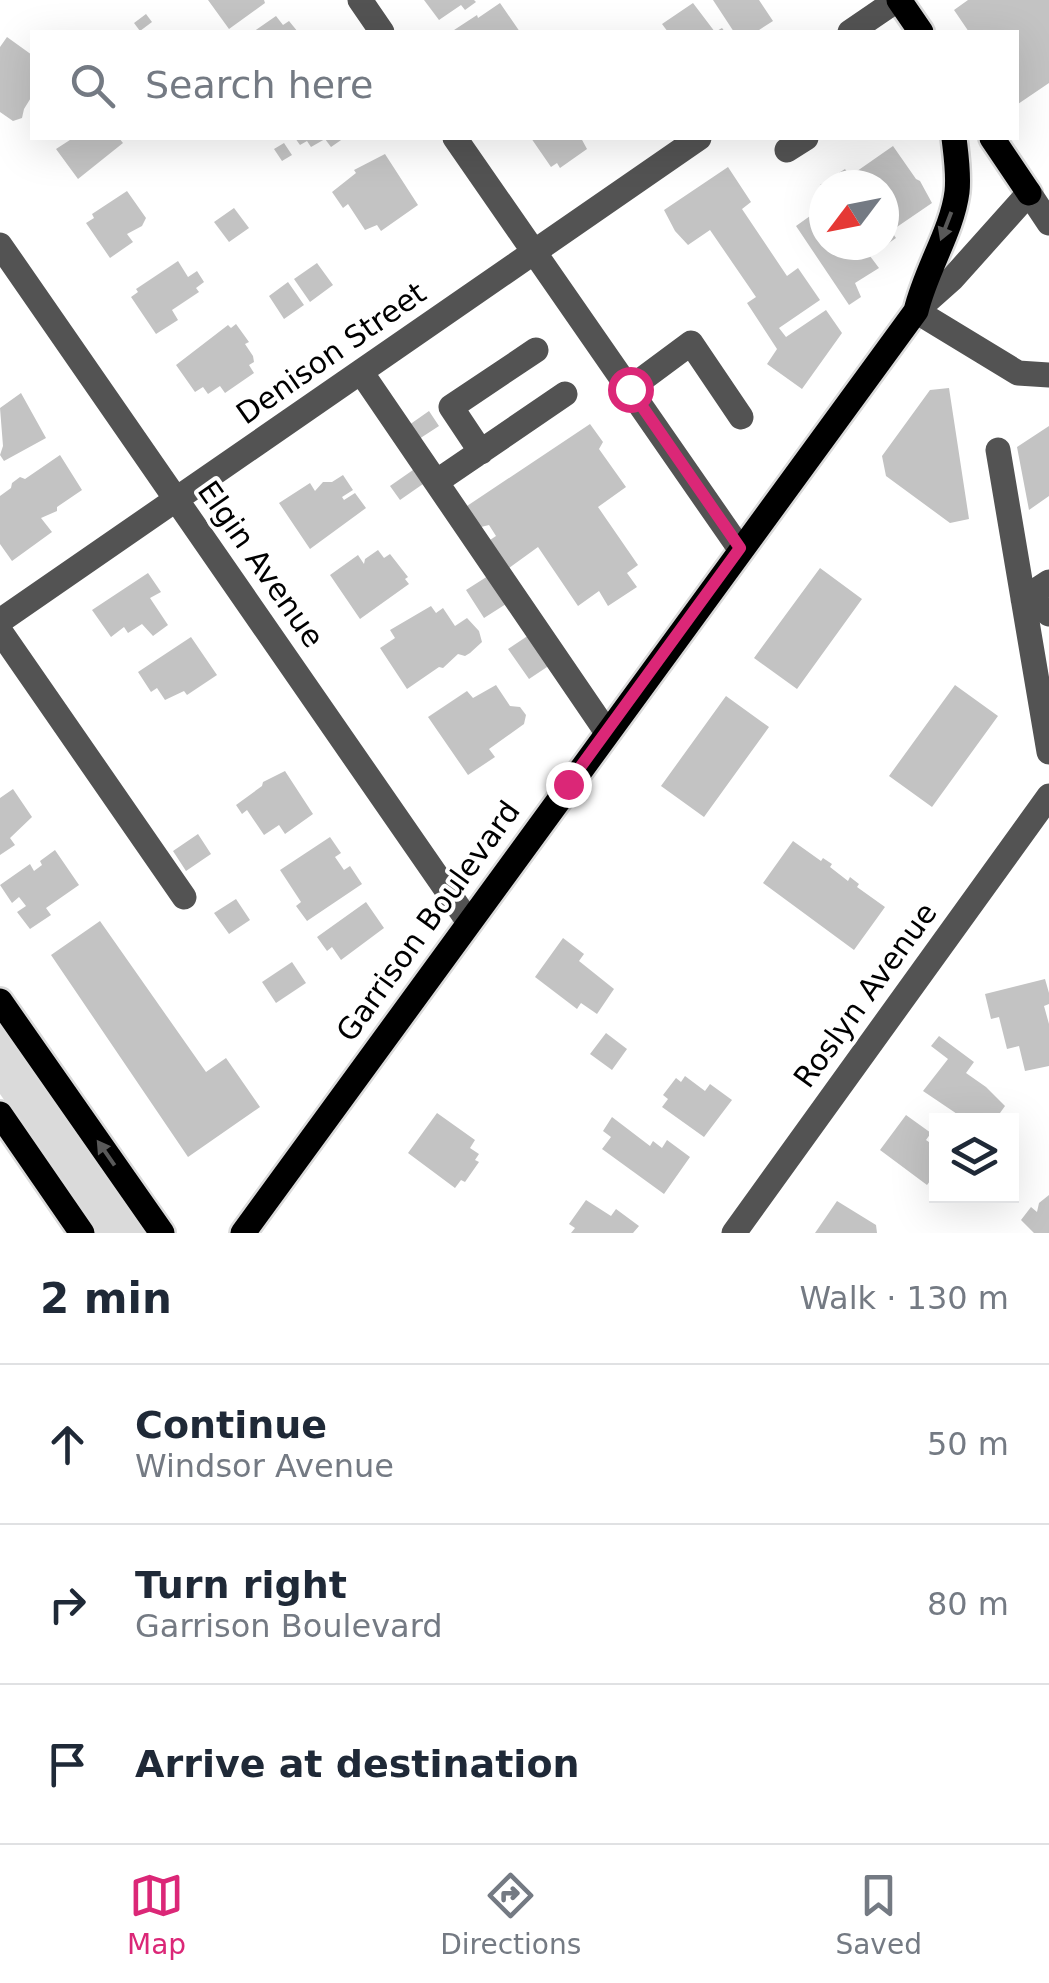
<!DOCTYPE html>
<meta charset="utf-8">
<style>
:root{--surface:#fff;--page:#f6f6f7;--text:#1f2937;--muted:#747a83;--line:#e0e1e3;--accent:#db2777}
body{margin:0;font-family:"DejaVu Sans",sans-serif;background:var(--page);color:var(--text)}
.controls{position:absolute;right:30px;bottom:30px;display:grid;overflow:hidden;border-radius:0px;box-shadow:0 10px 40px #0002}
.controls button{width:90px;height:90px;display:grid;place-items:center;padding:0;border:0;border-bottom:2px solid var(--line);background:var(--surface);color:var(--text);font:50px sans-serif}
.compass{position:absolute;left:809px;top:170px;width:90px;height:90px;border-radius:50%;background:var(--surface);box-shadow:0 10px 40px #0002;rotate:238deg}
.stop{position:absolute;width:30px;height:30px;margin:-22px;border:8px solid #db2777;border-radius:50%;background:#fff}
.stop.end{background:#db2777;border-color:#fff;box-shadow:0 2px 10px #0008}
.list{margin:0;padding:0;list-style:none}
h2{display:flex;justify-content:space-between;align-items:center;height:130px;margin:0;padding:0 40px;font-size:42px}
h2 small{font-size:32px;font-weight:400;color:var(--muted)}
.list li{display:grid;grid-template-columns:65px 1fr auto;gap:30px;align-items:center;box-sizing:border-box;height:160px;padding:0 40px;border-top:2px solid var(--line)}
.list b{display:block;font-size:38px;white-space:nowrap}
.list p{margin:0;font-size:32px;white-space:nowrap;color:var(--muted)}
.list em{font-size:32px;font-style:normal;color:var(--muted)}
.icon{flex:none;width:55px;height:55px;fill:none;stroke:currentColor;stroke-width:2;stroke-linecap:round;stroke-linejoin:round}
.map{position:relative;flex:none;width:1049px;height:1233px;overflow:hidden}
.search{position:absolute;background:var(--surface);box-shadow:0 10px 40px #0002;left:30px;right:30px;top:30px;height:110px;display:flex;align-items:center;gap:25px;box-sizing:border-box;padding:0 35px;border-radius:0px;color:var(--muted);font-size:38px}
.sheet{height:610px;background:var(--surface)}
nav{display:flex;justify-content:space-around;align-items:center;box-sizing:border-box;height:140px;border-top:2px solid var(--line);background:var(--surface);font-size:28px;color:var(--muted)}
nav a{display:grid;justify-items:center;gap:5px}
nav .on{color:var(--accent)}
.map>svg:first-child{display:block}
</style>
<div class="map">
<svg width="1049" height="1233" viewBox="0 0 1049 1233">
<rect width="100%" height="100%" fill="#fff"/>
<path fill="#dadada" d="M0,1022L146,1233H96L0,1094Z"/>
<path fill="#c3c3c3" d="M208,0H264L265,3L229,29Z
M424,0H474L476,2L465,10L461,5L439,20Z
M713,0H759L773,21L756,32H734Z
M968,0H1049V83L1018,104L1016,32H969L954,10Z
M500,3L520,32H451L477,15L478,18Z
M693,3L715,32L722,28L725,32H668L662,24Z
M146,14L152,22L140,31L134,23Z
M276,16L283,25L289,21L298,32H253Z
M7,37L32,55V96L24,109L22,118L13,121L0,112V47Z
M73,138H119L123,143L78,179L56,149Z
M295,138H344L331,147L325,139L311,147L307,141L300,145Z
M531,138H581L587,149L560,168L557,163L551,167Z
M284,143L292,155L282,161L274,149Z
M893,146L916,179L920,181L932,203L891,231L896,238L870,256L879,268L855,283L861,297L849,305L796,226L824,206V245H884V185H820L845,169L850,176Z
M385,154L418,205L381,231L377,225L365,230L348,204L343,208L332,192L356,173L354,170Z
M728,167L751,202L742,209L787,276L798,268L820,300L779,328L786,337L826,310L842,333L802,389L767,364L777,349L747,303L756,297L710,230L688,245L675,231L664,210Z
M127,191L146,218L142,226L127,234L133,242L110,258L86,223L94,218L92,214Z
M234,208L249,228L229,242L214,222Z
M178,261L188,277L197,271L204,282L196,288L199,292L172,310L178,320L156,334L131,297L138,292L136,289Z
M317,263L333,285L310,302L294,279Z
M288,282L304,305L284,319L269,296Z
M236,324L249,342L245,344L253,356L254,362L249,365L254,373L225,393L220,386L208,394L203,387L195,392L176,365L228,325L231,328Z
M949,388L969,519L950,523L886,476L882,456L930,390Z
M21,393L46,438L4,461L0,455L3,446L0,408Z
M429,411L439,426L419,439L409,425Z
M590,424L603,442L599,449L626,487L598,507L638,565L627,573L637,587L608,606L599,591L578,606L538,547L509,568L490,540L496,536L489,525L481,527L467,506Z
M1049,426V496L1029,510L1017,447Z
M60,455L82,490L57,507V511L41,518L52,532L12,561L0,544V496L11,488L12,483L20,477L25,479Z
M413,470L423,484L400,500L390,486Z
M343,475L353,490L342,497L344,500L355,493L366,508L310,549L279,503L310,483L315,491L323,482H332Z
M378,550L384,558L390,554L408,577L405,579L409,584L360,619L330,575L358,555L364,564L365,559Z
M820,568L862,599L797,689L754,658Z
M148,573L161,592L150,598L168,625L153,636L142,624L128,633L124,627L111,637L92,610Z
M488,576L506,604L484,618L466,590Z
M431,606L436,613L443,608L455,626L467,618L479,631L482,642L470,653L465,656L458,654L443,668L439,667L407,689L380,648L395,638L390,630Z
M529,635L550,665L529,679L508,649Z
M191,637L217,675L187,695L184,691L165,700L157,688L151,692L138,672Z
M496,685L510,706L520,707L526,715L524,724L489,749L495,757L468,775L428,717L467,691L473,698Z
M955,685L998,716L932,807L889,776Z
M726,696L769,727L704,817L661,786Z
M285,771L313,814L285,834L279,825L264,835L247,810L242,814L236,805L262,786L263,782Z
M13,789L32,817L10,838L15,845L0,855V798Z
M198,834L211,854L186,871L173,851Z
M330,837L341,853L335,857L344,870L350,866L362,884L307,921L296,906L301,902L280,870Z
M793,841L821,861L823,858L832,864L830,867L848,881L850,877L859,884L857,887L885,907L854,950L763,883Z
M55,850L79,885L46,908L51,915L30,929L17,912L26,906L19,897L12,903L0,885L30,864L34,871L42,865L40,861Z
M236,899L250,920L229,934L214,913Z
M366,902L384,928L341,960L332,947L327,951L317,937Z
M100,921L206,1072L226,1058L260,1107L188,1157L51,955Z
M563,938L584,954L579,961L614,989L597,1014L581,1003L577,1009L535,977Z
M292,962L306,983L276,1003L262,982Z
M1045,979L1049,993V1004L1044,1006L1049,1024V1066L1025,1071L1019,1046L1007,1049L999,1017L991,1019L985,994Z
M606,1033L627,1049L612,1070L590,1054Z
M939,1036L974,1062L966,1073L986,1087L1005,1106L995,1120H966L923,1091L948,1059L931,1046Z
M685,1076L705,1091L710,1084L732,1100L704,1137L662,1107L668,1099L663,1095L676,1078L681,1082Z
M437,1113L475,1140L470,1148L479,1154L475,1160L479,1162L465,1182L461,1180L455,1188L408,1153Z
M906,1115L931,1133L926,1140L936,1147V1173L927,1185L880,1150Z
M612,1117L650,1146L653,1141L662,1148L667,1140L690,1157L664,1194L602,1149L611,1137L603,1131Z
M1049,1195V1233H1034L1021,1220L1031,1207L1037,1212L1039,1203Z
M586,1200L611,1216L616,1209L639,1226L633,1233H571L575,1228L569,1224Z
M837,1201L876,1225L877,1233H815Z"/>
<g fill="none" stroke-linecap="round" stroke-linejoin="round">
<g stroke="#dbdbdb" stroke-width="30">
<path id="major" d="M899,0L921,32
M992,138L1029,193
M0,1001L162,1233
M0,1114L82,1233
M243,1233L916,311C926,269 952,231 957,192C959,174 956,155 954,138"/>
</g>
<path stroke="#535353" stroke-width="25" d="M360,0L382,32
M850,32L897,0
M455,138L740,549
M787,150L806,138
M1049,223L1029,193L952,279L916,311L1018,373L1049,375
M0,245L468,921
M361,372L606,731
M629,389L691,343L741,417
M998,450L1049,752
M481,452L451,407L536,350
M436,482L565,394
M1034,592L1049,614
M1023,599L1049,582
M0,621L699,138
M0,631L184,897
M734,1233L1049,796"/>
<use href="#major" stroke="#000" stroke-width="25"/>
</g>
<defs><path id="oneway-solid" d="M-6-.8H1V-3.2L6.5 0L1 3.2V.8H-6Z" transform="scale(2.5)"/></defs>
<g fill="#595959">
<use href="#oneway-solid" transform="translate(946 226) rotate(111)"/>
<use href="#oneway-solid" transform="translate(106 1153) rotate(-125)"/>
</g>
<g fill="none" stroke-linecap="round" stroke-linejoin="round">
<path stroke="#db2777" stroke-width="12" d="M568,784L740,548L630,389"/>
</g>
<g text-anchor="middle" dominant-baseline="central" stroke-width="8" stroke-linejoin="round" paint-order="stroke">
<g font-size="30" fill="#000" stroke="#fff">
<text transform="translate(331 353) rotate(-35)">Denison Street</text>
<text transform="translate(261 564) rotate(55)">Elgin Avenue</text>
<text transform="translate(428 921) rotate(-54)">Garrison Boulevard</text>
<text transform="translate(865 995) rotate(-54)">Roslyn Avenue</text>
</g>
</g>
</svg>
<div class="controls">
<button><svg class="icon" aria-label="layers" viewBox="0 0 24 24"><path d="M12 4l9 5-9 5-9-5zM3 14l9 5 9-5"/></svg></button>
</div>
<svg class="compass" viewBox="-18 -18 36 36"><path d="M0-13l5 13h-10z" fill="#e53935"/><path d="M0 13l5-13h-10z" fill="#747a83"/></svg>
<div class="stop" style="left:630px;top:389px"></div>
<div class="stop end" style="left:568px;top:784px"></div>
<div class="search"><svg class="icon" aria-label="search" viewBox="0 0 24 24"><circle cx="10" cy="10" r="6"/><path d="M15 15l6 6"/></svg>Search here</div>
</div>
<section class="sheet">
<h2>2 min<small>Walk · 130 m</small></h2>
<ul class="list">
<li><svg class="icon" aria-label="ahead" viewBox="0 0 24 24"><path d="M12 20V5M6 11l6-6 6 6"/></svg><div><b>Continue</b><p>Windsor Avenue</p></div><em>50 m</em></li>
<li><svg class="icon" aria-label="right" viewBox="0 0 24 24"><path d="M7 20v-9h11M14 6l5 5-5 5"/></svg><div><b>Turn right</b><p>Garrison Boulevard</p></div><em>80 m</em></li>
<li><svg class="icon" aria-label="arrive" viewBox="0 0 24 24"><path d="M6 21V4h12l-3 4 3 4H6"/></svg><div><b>Arrive at destination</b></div></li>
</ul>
</section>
<nav>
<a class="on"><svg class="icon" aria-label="map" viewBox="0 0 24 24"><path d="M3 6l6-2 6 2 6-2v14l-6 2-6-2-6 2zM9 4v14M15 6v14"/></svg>Map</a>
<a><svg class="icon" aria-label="directions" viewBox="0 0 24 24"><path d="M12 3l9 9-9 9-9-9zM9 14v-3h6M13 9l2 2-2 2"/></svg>Directions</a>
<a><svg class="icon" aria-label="saved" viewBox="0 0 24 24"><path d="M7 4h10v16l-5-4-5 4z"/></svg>Saved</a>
</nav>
